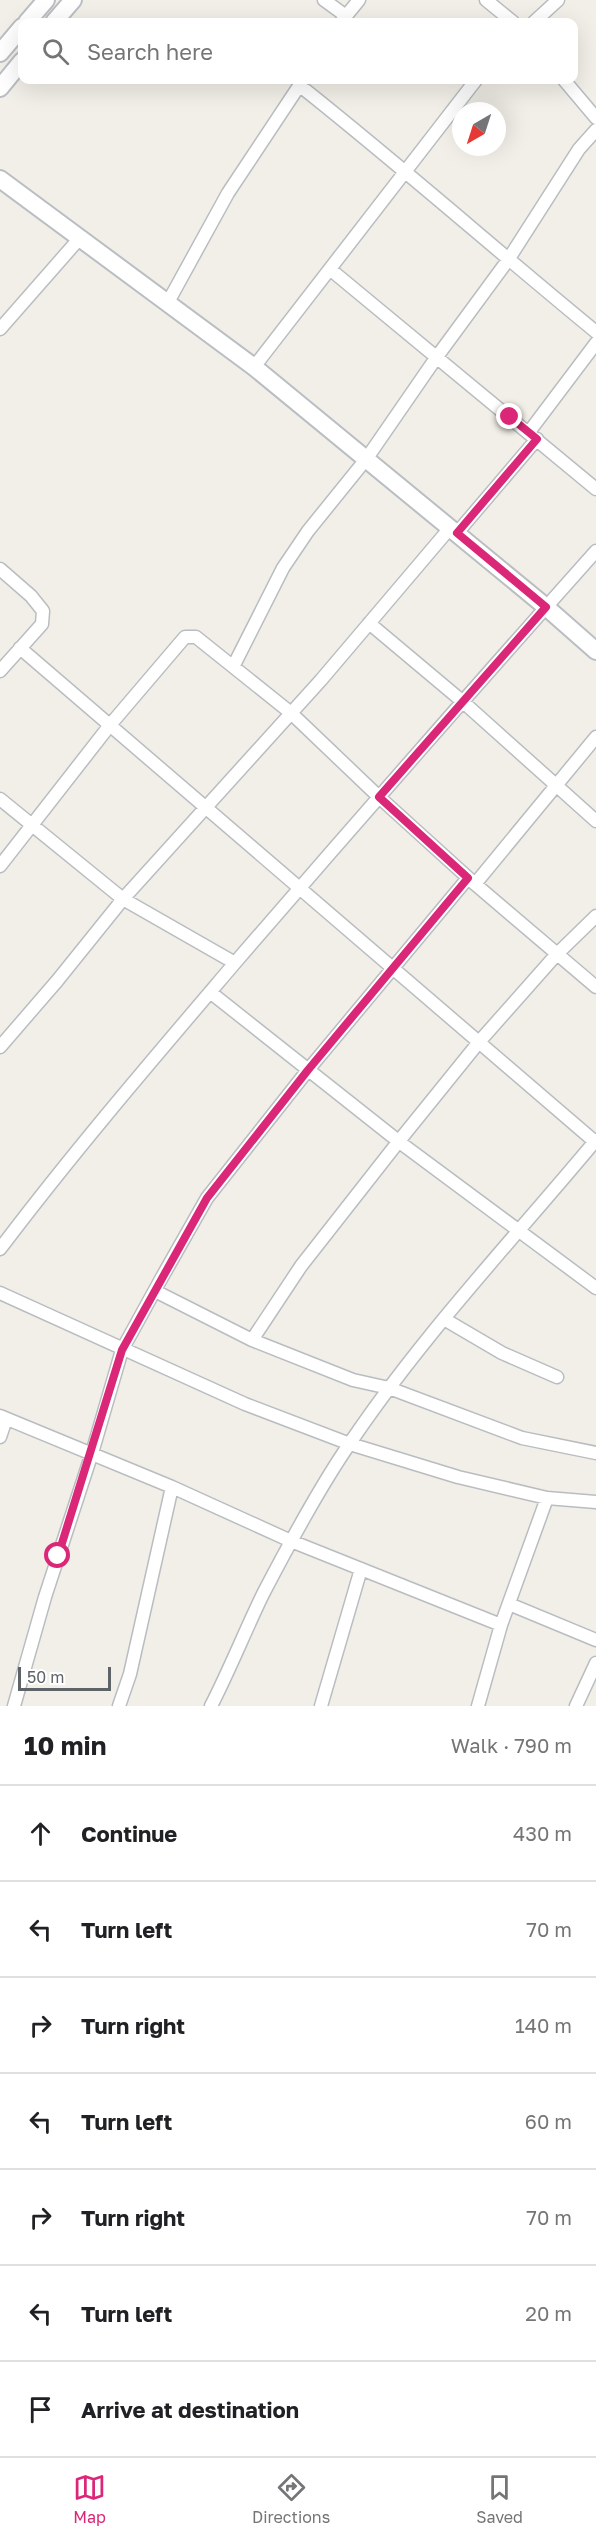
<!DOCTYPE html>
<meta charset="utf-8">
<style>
:root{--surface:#fff;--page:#f2f2f2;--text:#202124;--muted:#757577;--line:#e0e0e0;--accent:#db2777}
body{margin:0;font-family:"Golos Text",sans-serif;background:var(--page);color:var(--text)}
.compass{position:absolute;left:452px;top:102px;width:54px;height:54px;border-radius:50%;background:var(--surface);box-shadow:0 6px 24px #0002;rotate:219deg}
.scale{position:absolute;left:18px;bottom:15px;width:93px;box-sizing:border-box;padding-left:6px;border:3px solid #5e6368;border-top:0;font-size:16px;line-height:21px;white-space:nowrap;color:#5e6368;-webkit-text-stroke:4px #fff;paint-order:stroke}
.stop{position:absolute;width:18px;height:18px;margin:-14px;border:4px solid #db2777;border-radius:50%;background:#fff}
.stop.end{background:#db2777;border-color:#fff;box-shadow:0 2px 6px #0008}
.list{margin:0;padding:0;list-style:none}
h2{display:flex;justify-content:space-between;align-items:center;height:78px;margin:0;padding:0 24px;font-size:26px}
h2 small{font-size:20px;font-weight:400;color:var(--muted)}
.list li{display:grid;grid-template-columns:39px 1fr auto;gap:18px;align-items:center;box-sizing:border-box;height:96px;padding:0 24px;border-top:2px solid var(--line)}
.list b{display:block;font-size:22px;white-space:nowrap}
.list em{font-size:20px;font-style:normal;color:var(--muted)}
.icon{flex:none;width:33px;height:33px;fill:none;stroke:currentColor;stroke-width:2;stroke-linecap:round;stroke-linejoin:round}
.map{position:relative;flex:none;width:596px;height:1706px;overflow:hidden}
.search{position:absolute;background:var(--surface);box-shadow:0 6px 24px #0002;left:18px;right:18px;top:18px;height:66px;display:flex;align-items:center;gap:15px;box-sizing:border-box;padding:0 21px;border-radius:12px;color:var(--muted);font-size:22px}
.sheet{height:750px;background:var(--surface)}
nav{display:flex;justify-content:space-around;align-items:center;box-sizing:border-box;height:84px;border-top:2px solid var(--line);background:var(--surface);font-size:16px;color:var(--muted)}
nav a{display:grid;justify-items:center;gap:3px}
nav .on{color:var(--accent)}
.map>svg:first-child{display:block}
</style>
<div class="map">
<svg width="596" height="1706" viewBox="0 0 596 1706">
<rect width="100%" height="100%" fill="#f1efe7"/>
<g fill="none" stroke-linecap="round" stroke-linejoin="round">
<g stroke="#b9bdc1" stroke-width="15">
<path id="street" d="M324,0L346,16
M486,0L513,22
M341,22L359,0
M534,22L558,0
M564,80L596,118
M299,85C400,165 496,250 596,332
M331,270L596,489
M167,304L228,193L303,80
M0,329L79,239
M254,367L476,80
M529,432L596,343
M457,533L537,439
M0,569L31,596L43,611L42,624L0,671
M369,623L462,701L596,821
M20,648L594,1141
M234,665L283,568L308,531L367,458L436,358L508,260L579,149L596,130
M0,799L123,899L235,963
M0,866L110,725L185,637H196L291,713L379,797L475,884L596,987
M475,884L596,737
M210,992L402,1144L596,1288
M0,1047L57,981L123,899L321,680L450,528
M0,1249C74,1151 154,1058 234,964C354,825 474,688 596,551
M155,1291L252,1340L353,1380L389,1388L522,1438L596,1453
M0,1293L245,1404L350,1444L458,1477L547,1498L596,1502
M444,1319L502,1353L557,1377
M252,1340L301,1266L399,1141L479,1042L556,955L596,916
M0,1416L172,1487L291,1541L501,1625
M0,1437L6,1419
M509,1604L596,1640
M14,1706L45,1597L92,1453L122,1350L161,1279L207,1198L308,1070L468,878
M119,1706L130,1674L172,1487
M211,1706C230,1669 245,1631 263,1594C288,1546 314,1497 344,1452C418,1340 511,1242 596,1140
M321,1706L361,1569
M478,1706L501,1625L547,1498
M576,1706L596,1663"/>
</g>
<g stroke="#babec3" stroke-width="20">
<path id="secondary" d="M27,22L46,0
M54,22L73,0
M0,53L22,27
M0,88L22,61
M0,179L254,367L546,607L596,651"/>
</g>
<use href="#street" stroke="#fff" stroke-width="12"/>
<use href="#secondary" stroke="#fff" stroke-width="16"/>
</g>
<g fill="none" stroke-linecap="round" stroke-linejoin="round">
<path stroke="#db2777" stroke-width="8" d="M58,1556L122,1350L207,1198L308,1070L468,878L379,797L546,607L457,533L537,439L510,417"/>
</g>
</svg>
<svg class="compass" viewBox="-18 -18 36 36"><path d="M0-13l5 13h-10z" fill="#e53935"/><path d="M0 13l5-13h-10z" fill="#757577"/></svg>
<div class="scale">50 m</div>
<div class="stop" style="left:58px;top:1556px"></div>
<div class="stop end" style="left:510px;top:417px"></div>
<div class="search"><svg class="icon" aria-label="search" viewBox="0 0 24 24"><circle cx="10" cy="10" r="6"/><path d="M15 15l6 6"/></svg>Search here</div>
</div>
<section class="sheet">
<h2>10 min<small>Walk · 790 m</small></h2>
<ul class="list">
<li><svg class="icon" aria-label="ahead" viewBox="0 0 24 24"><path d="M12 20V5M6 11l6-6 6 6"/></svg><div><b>Continue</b></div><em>430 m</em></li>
<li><svg class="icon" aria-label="left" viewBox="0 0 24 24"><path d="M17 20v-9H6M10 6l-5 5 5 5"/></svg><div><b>Turn left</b></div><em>70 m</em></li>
<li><svg class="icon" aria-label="right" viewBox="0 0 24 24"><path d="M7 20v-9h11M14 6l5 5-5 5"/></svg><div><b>Turn right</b></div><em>140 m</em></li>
<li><svg class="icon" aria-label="left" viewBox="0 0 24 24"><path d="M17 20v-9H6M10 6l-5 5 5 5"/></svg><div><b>Turn left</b></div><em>60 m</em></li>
<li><svg class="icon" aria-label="right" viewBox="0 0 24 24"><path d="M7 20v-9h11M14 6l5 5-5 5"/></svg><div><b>Turn right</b></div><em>70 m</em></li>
<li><svg class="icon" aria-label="left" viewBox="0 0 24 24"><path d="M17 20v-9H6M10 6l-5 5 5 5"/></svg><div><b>Turn left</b></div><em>20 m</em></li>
<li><svg class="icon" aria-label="arrive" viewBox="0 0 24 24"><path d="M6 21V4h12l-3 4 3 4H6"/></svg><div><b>Arrive at destination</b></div></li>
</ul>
</section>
<nav>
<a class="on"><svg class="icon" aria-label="map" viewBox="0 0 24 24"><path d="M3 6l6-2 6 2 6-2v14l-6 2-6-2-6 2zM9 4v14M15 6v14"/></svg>Map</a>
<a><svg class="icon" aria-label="directions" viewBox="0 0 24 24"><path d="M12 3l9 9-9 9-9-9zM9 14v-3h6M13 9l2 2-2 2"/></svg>Directions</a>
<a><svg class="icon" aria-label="saved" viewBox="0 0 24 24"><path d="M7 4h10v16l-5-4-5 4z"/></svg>Saved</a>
</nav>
